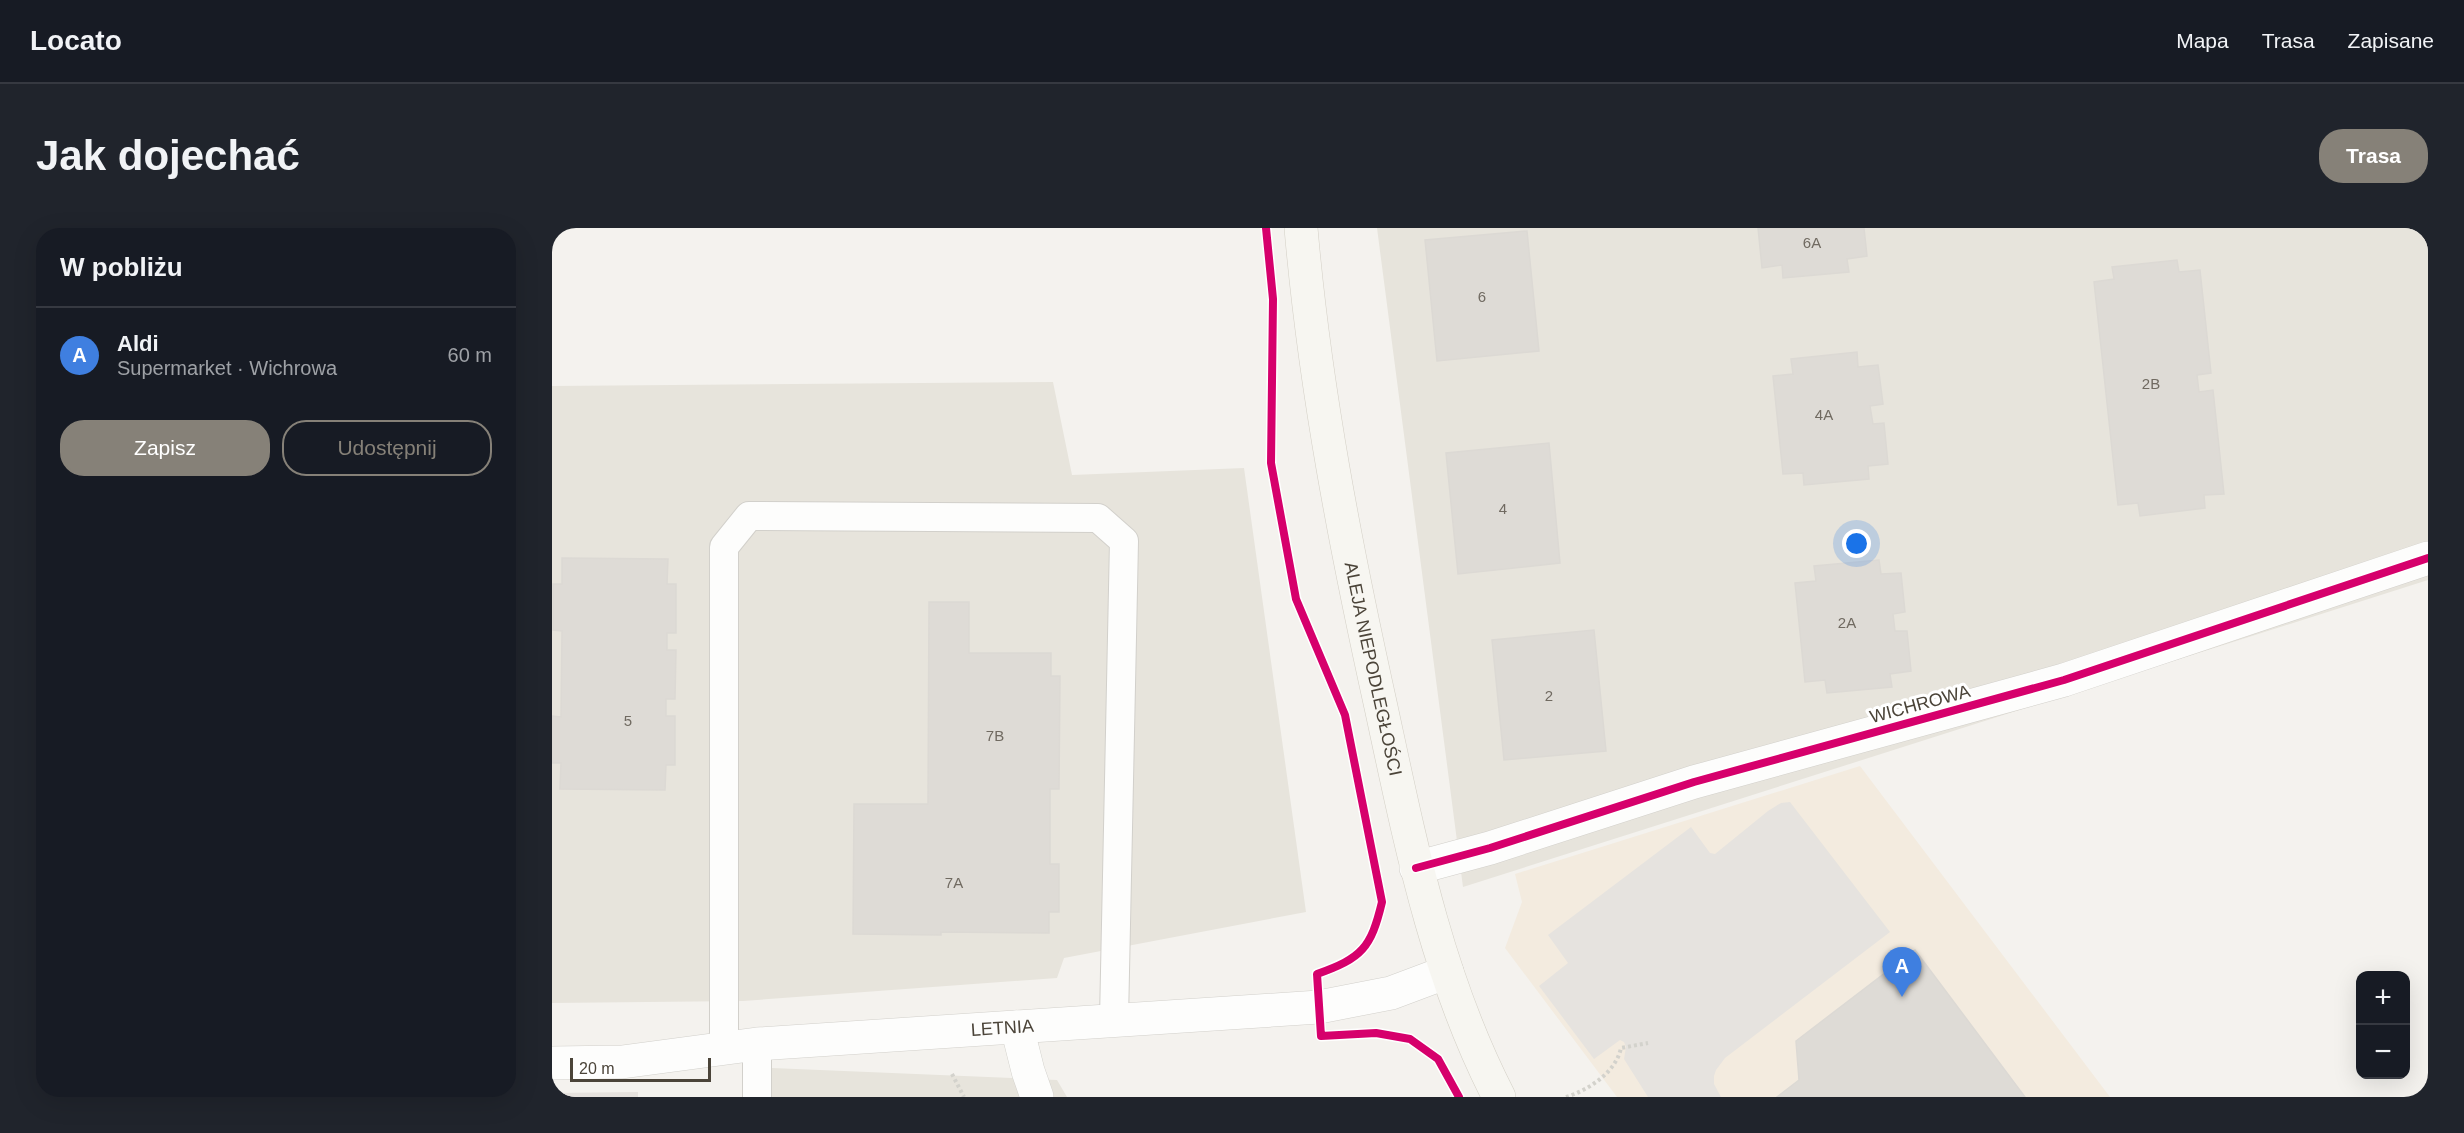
<!DOCTYPE html>
<html lang="pl">
<meta charset="utf-8">
<style>
:root{--surface:#171b24;--page:#20242c;--text:#f1f3f6;--muted:#9ea1a6;--line:#363941;--accent:#868178}
body{margin:0;font-family:Helvetica,sans-serif;background:var(--page);color:var(--text)}
.controls{position:absolute;right:18px;bottom:18px;display:grid;overflow:hidden;border-radius:12px;box-shadow:0 6px 24px #0002}
.controls button{width:54px;height:54px;display:grid;place-items:center;padding:0;border:0;border-bottom:2px solid var(--line);background:var(--surface);color:var(--text);font:30px sans-serif}
.scale{position:absolute;left:18px;bottom:15px;width:141px;box-sizing:border-box;padding-left:6px;border:3px solid #4b4439;border-top:0;font-size:16px;line-height:21px;white-space:nowrap;color:#4b4439;-webkit-text-stroke:4px #fff;paint-order:stroke}
.you{position:absolute;left:1305px;top:316px;width:21px;height:21px;margin:-15px;border:4px solid #fff;border-radius:50%;background:#1a73e8;box-shadow:0 0 0 9px #1a73e833}
.badge{display:grid;place-items:center;width:39px;height:39px;border-radius:50%;background:var(--accent);color:#fff;font-size:20px;font-weight:700}
.pin{position:absolute;translate:-50% -50px;filter:drop-shadow(0 2px 3px #0008)}
.pin::after{content:'';position:absolute;top:32px;width:21px;height:18px;background:inherit;clip-path:polygon(0 0,100% 0,50% 100%)}
.list{margin:0;padding:0;list-style:none}
h2{display:flex;justify-content:space-between;align-items:center;height:78px;margin:0;padding:0 24px;font-size:26px}
h2 small{font-size:20px;font-weight:400;color:var(--muted)}
.list li{display:grid;grid-template-columns:39px 1fr auto;gap:18px;align-items:center;box-sizing:border-box;height:96px;padding:0 24px;border-top:2px solid var(--line)}
.list b{display:block;font-size:22px;white-space:nowrap}
.list p{margin:0;font-size:20px;white-space:nowrap;color:var(--muted)}
.list em{font-size:20px;font-style:normal;color:var(--muted)}
.actions{display:flex;gap:12px;padding:18px 24px}
.actions a{flex:1;padding:14px 0;border:2px solid var(--accent);border-radius:24px;text-align:center;font-size:21px;color:var(--accent)}
.actions .main{background:var(--accent);color:#fff}
.map{position:relative;flex:none;width:1876px;height:869px;overflow:hidden;border-radius:24px}
header{display:flex;align-items:center;gap:36px;box-sizing:border-box;height:84px;padding:0 30px;background:var(--surface);border-bottom:2px solid var(--line)}
header strong{font-size:28px}
nav{display:flex;gap:33px;margin-inline-start:auto;font-size:21px}
.intro{display:flex;align-items:center;justify-content:space-between;box-sizing:border-box;height:144px;padding:0 36px}
h1{margin:0;font-size:42px}
.button{padding:15px 27px;border-radius:24px;background:var(--accent);color:#fff;font-size:21px;font-weight:700}
main{display:flex;gap:36px;padding:0 36px}
aside{flex:1;background:var(--surface);border-radius:24px;box-shadow:0 6px 24px #0002}
.map>svg:first-child{display:block}
</style>
<header>
<strong>Locato</strong>
<nav><a>Mapa</a><a>Trasa</a><a>Zapisane</a></nav>
</header>
<div class="intro"><h1>Jak dojechać</h1><a class="button">Trasa</a></div>
<main>
<aside>
<h2>W pobliżu<small></small></h2>
<ul class="list">
<li><span class="badge" style="background:#3f7fe0">A</span><div><b>Aldi</b><p>Supermarket · Wichrowa</p></div><em>60 m</em></li>
</ul>
<div class="actions"><a class="main">Zapisz</a><a>Udostępnij</a></div>
</aside>
<div class="map">
<svg width="1876" height="869" viewBox="0 0 1876 869">
<rect width="100%" height="100%" fill="#f4f2ee"/>
<path fill="#e7e4dc" d="M825,0H1876V352L911,659Z
M501,154L520,247L692,240L754,684L512,730L505,750L191,773L0,775V158Z
M220,840L505,852L515,869H220Z"/>
<path fill="#f3ebdf" d="M1308,538L1558,869H1065L953,720L970,674L963,646Z"/>
<path fill="#e6e2de" d="M86,864V869H0V865Z"/>
<path fill="#e6e3df" d="M1238,574L1338,704L1173,830L1164,842L1162,848V856L1169,869H1096L1072,831L1074,819L1072,814L1068,812L1042,831L987,758L1016,735L996,707L1139,599L1158,625L1163,626L1216,583L1229,575Z"/>
<path fill="#dedbd6" stroke="#dcd9d4" stroke-width="1.5" d="M1206,0H1312L1315,28L1295,31L1297,44L1231,50L1230,37L1210,40Z
M975,3L987,123L885,133L873,12Z
M1625,32L1627,44L1648,42L1659,145L1645,147L1647,164L1661,162L1672,266L1652,267L1653,280L1588,288L1586,275L1566,277L1542,54L1562,51L1560,39Z
M1305,124L1306,139L1326,137L1331,176L1318,178L1321,196L1332,195L1336,236L1316,238L1317,251L1252,257L1251,245L1231,246L1221,148L1241,146L1239,131Z
M997,215L1008,335L906,346L894,225Z
M10,330L116,331L115,356H124V405H115V422H124L123,471H114V488H123V537H114L113,562L8,561L9,535H0V488L9,489L10,403L1,402V356H10Z
M1327,332L1329,346L1349,345L1353,384L1341,386L1343,403H1355L1359,443L1338,446L1340,459L1275,465L1273,452L1253,454L1243,355L1264,353L1262,338Z
M377,374H417V425H499V448H508L507,561H498V636H507V684H497V705L389,704V707L301,706L302,576H376Z
M1042,402L1054,523L952,532L940,412Z
M1363,722L1473,869H1225L1247,852L1244,813Z"/>
<g fill="none" stroke-linecap="round" stroke-linejoin="round">
<g stroke="#d2d0cb" stroke-width="30">
<path id="lane" d="M205,816V869
M172,821V319L197,288L546,290L572,313L562,792"/>
</g>
<g stroke="#d2d0cb" stroke-width="34">
<g id="street">
<path d="M864,640L938,620L1142,554L1512,452L1876,330"/>
<path d="M465,799L476,843L485,869"/>
<path id="s1" d="M0,835L70,834L205,816L767,779L839,765L895,744"/>
</g>
</g>
<g stroke="#d3cfc5" stroke-width="34">
<g id="secondary">
<path id="s2" d="M749,0C763,162 794,321 829,479C858,613 884,747 947,869"/>
</g>
</g>
<path stroke="#d3d2cc" stroke-width="4" stroke-dasharray="3 3" stroke-linecap="butt" d="M400,846L412,869
M1014,869C1037,862 1064,844 1069,820L1096,815"/>
<use href="#lane" stroke="#fdfdfc" stroke-width="28"/>
<use href="#street" stroke="#fdfdfc" stroke-width="33"/>
<use href="#secondary" stroke="#f7f6f1" stroke-width="33"/>
<g stroke="#fff" stroke-width="11">
<path id="cycleway" d="M714,0L721,71L719,235L744,371L793,487L830,674C819,720 810,730 765,746L769,808L824,805L858,811L886,831L907,869
M864,640L938,620L1142,554L1512,452L1876,330"/>
</g>
<use href="#cycleway" stroke="#d6006c" stroke-width="8"/>
</g>
<g text-anchor="middle" dominant-baseline="central" stroke-width="6" stroke-linejoin="round" paint-order="stroke">
<g font-size="15" fill="#706a61">
<text x="1260" y="14">6A</text>
<text x="930" y="68">6</text>
<text x="1599" y="155">2B</text>
<text x="1272" y="186">4A</text>
<text x="951" y="280">4</text>
<text x="1295" y="394">2A</text>
<text x="997" y="467">2</text>
<text x="76" y="492">5</text>
<text x="443" y="507">7B</text>
<text x="402" y="654">7A</text>
</g>
<g font-size="18" fill="#4b4439" stroke="#fff">
<text stroke="none"><textPath href="#s2" startOffset="447">ALEJA NIEPODLEGŁOŚCI</textPath></text>
<text transform="translate(1368 476) rotate(-15)">WICHROWA</text>
<text stroke="none"><textPath href="#s1" startOffset="452">LETNIA</textPath></text>
</g>
</g>
</svg>
<div class="controls">
<button>+</button>
<button>−</button>
</div>
<div class="scale">20 m</div>
<div class="you"></div>
<div class="pin badge" style="left:1350px;top:769px;background:#3f7fe0">A</div>
</div>
</main>
